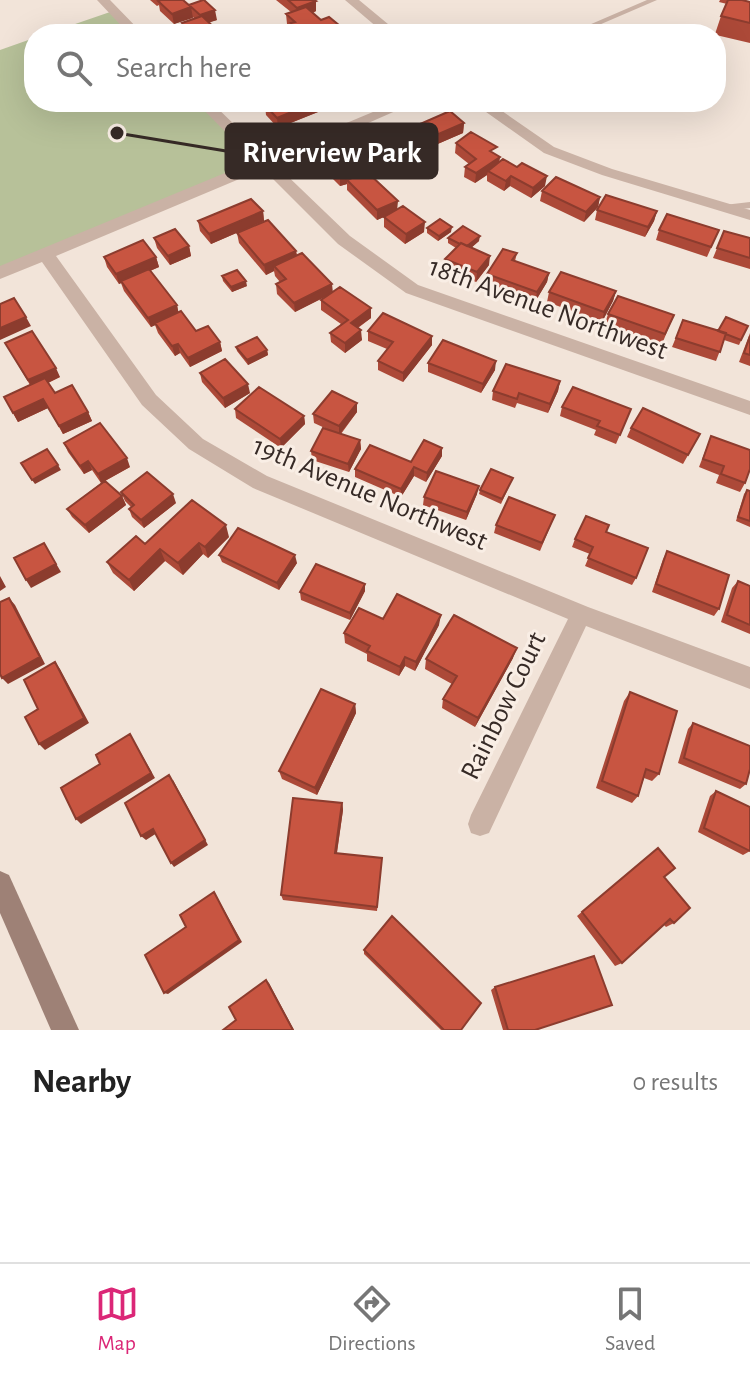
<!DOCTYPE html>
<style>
:root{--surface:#fff;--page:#f2f2f2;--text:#222;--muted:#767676;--line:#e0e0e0;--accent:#db2777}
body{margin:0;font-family:"Alegreya Sans",sans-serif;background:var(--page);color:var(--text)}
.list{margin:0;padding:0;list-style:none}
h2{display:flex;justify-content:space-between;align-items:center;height:104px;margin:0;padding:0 32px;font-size:34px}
h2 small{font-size:26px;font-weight:400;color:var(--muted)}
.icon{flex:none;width:44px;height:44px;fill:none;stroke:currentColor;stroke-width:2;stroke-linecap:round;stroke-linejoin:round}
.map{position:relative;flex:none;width:750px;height:1030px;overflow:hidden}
.search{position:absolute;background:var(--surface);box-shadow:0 8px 32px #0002;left:24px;right:24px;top:24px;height:88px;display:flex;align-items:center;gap:20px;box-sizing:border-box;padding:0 28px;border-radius:32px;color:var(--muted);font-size:30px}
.sheet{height:232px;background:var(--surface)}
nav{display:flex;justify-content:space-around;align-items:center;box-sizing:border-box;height:112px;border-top:2px solid var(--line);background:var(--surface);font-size:22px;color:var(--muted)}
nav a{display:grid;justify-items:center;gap:4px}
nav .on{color:var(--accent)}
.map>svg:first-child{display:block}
</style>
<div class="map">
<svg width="750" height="1030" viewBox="0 0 750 1030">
<rect width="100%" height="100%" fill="#f2e4d9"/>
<path fill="#b7c199" d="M113,11L136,34H46Z
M34,38V102H203L264,163L0,272V50Z"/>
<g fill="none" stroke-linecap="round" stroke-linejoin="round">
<path fill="#cab2a5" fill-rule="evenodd" d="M647,0H657L578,34H568Z
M750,202V208L724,211L720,208L724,205Z"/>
<path fill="#cab2a5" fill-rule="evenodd" d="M97,0H110L143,34H129Z
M345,0H359L400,34H385Z
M196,102H211L267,156L397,102H416L275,164L350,236L418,285L750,401V415L406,293L338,244L263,169L56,256L156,395L203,439L267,476L588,607L750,667V689L586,626L489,833L480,836L471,833L468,824L471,815L568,619L253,488L189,449L142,405L42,262L0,279V266L254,161Z
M472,102H489L554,147L612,169L750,210V220L602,175L544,153Z"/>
<path fill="#9e8176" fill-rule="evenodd" d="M0,871L9,875L79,1030H51L0,913Z"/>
</g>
<path fill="#ac4938" d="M150,0H183L189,5L217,20L209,22L221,34H185L182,23L194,18L193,17L174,24L160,11L159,5L157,6Z
M276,0H314L316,11L313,13L321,20L341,30L354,34H293L292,33V28L287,24L286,14L291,12Z
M720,0H742L750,2V43L716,35L715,34L721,16L727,4L719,2Z
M271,102H323V110L278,128L266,115L265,105Z
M464,123L463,133L433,146L420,134V124Z
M386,136L415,144L414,145L413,150L401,155L386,141Z
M456,143L496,155L500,157L499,162L545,186L531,198L510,186L504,191L487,181V175L475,183L464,177L465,167L469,164L455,153Z
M326,163L373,172L369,174L397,209L424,232L405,244L384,227V217L377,220L347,190V184L340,186L327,173Z
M542,191L600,197L598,207L584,222L540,201Z
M597,210L657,211L654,221L645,237L595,220Z
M263,211L264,221L211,244L200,231L198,221Z
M427,228L451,232L438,241L427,233Z
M659,230H719L707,257L656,240Z
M724,231L750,238V269L713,258Z
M237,233L296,251L297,255L333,292L371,308V318L358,328L362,340L345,353L331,342L330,333L341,324L321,310V300L326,296L295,312L277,294L276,284L280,282L275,276L274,271L266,275L239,243Z
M154,238L189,246L191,256L170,265L157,248Z
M448,238L479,241L471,248L489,265L476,282L445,269V259L456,248L448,243Z
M517,253L515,261L549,273L547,282L535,302L486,284L487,274Z
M104,257H156L159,267L150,271L177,305L178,312L196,331L220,342L222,351L190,367L180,353L175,356L158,333L155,325L151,327L124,291L121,283L119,284L107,267Z
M222,276L247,286L232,292L223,281Z
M616,291L613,301L602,322L547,302L549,292Z
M608,314L674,315L662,344L605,324Z
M683,320L718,331L748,326L739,345L724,340L716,361L672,347Z
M368,331L432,336V345L403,382L378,370V361L387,349L368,341Z
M750,333V366L739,362Z
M5,343L60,377L48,383L55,393L88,412L92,421L63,434L48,408L18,422L4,397L30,385Z
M236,347L267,350L268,355L248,365L237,351Z
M428,363L495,370L481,393L428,372Z
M200,373L250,393L225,408L202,382Z
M560,381L558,391L548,413L517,403L515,408L492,400L493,391Z
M357,403V412L341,434L360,440L361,449L349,472L312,460L311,451L327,429L314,423L313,414Z
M562,407L631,409L616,444L594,435L596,430L560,416Z
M235,409L304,416L305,424L281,448L236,418Z
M631,428L700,434L683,464L627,437Z
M711,436L745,483L740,492L716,483L719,475L699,467Z
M64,443L130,467L105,481L122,496L126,505L89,533L72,517L67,509L101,483L92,470L84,474L68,452Z
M442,448V456L426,482L414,476L401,497L355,477V469L411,462Z
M513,478L501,504L479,494L480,490Z
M747,490L750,491V527L736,521L744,494Z
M121,492L176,503L144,528L132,517L129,509L131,507L125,501Z
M477,494L466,520L423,505L424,497Z
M555,515L540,551L494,533L496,525Z
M606,532L636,578L632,585L585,566L590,554L572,547L575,539Z
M229,537L208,558L203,554L183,575L165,561L134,591L113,573L107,562L145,544Z
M667,551L719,609L714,616L652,592L663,559Z
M219,555L297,563L279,590L222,562Z
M738,581L750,586V634L721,622L732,588Z
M365,584V591L350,620L301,600L300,592Z
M383,619L439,625L415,671L405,666L399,676L367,661V654L345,643L344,633Z
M513,658L475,727L442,708L443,699L452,684L425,669L426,659Z
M630,692L659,774L652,781L644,778L638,796L632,803L596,788L624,701Z
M355,704L356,713L317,795L282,779L279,771Z
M693,723L746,784L740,789L678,763L688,729Z
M716,791L750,851L743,855L698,832L710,796Z
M342,803L343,810L337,853L382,858L377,911L283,900L281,895Z
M658,848L674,923L666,927L664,925L622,963L615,966L577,916Z
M364,950L461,1030H441L364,954Z
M495,987L535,1030H503L491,990Z"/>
<path fill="#8c3c2e" d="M316,1V11L298,18L297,8Z
M191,7L193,18L174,24L172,14Z
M215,10L217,20L202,25L200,15Z
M340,26L341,34H320Z
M316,102H323V110L278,128L277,118Z
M464,123L463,133L433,146L434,136Z
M416,139L413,150L401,155L402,150L410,142Z
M500,157L498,167L488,171L487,175L475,183L476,173Z
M373,162V172L349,183L347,180V184L340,186V176Z
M511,176L510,186L504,191L506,181Z
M547,176L545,186L531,198L533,188Z
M600,197L598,207L584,222L586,212Z
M398,201L397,211L377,220V210Z
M263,211L264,221L211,244L209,234Z
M657,211L654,221L645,237L648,227Z
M425,222L424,232L405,244L406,234Z
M452,227L451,232L438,241L439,236Z
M480,236L479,241L465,253V248Z
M189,246L191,256L170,265L168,256Z
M296,251L297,260L274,266V271L266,275L264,265Z
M490,256L489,265L476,282L477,272Z
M156,257L159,267L119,284L116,274Z
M549,273L547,282L535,302L537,292Z
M246,281L247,286L232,292L231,287Z
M332,284L333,293L295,312L294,303Z
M616,291L613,301L602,322L604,312Z
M177,305L179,315L151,327L148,318Z
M371,308V318L351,332V323Z
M26,317L31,326L0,340V328Z
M361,330L362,340L345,353V343Z
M432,336V345L403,382V373Z
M220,342L222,351L190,367L188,358Z
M178,344L180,353L175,356L172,346Z
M267,350L268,355L248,365L247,360Z
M496,361L495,370L481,393L483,384Z
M56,368L60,377L33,390L28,380Z
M560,381L558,391L548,413L550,404Z
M248,384L250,393L225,408L223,398Z
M43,399L48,408L18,422L13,413Z
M357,403V412L339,435V426Z
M88,412L92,421L63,434L59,426Z
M304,416L305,424L281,448L280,439Z
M360,440L361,449L349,472L348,464Z
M442,448V456L426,482L427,473Z
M127,458L130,467L101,483L98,474Z
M88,461L92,470L84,474L80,466Z
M58,465L61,470L35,484L32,480Z
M414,467V476L401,497V489Z
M479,486L477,494L466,520L467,512Z
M173,494L176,503L144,528L141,520Z
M122,496L126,505L89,533L85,525Z
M226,525L229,537L208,558L205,547Z
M44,543L61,572L31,588L26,580Z
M199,543L203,554L183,575L178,563Z
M160,549L165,561L134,591L129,580Z
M295,555L297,563L279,590L277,583Z
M0,576L6,587L0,591Z
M365,584V591L350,620V613Z
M9,598L15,605L45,664L8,684L2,678Z
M441,615L439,625L415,671L416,662Z
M517,648L513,658L475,727L478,718Z
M405,657V666L399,676L400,667Z
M55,662L60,669L89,723L45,750L39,744Z
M355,704L356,713L317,795L315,788Z
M130,734L155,778L81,824L76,819Z
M173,780L208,845L174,867L171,863Z
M342,803L343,810L336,858L335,853Z
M153,829L157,833L146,840L141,836Z
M214,892L242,942L168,994L164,993Z
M266,980L269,983L294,1030H293Z"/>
<path fill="#c85541" stroke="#8c3c2e" stroke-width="2" d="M161,0H183L191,7L172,14L158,1Z
M203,0H204L215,10L200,15L189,5Z
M288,0H314L316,1L297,8Z
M728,0H742L750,2V23L721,16Z
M306,7L321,20L329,17L340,26L320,34H308L291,23L295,22L286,14Z
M202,16L221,34H194L182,23Z
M347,28L354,34H331Z
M271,102H316L277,118L265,105Z
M450,111L464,123L434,136L420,124Z
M471,132L497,147L490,151L500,157L476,173L465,167L476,159L456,143Z
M503,159L517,167L522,163L547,176L533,188L511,176L506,181L488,171Z
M367,172L398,201L377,210L347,180Z
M556,177L600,197L586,212L542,191Z
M606,195L657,211L648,227L597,210Z
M251,199L263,211L209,234L198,221Z
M403,206L425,222L406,234L384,217Z
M667,214L719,230L711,247L659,230Z
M440,219L452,227L439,236L427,228Z
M268,220L296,251L264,265L237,233Z
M463,226L480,236L467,246L461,243L460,244L448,238Z
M175,229L189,246L168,256L154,238Z
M724,231L750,238V258L717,248Z
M143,240L156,257L116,274L104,257Z
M461,243L490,256L477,272L445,259Z
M503,249L517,253L512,260L549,273L537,292L487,274Z
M302,253L332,284L294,303L276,284L286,279L274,266Z
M149,269L177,305L148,318L121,281Z
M237,270L246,281L231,287L222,276Z
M561,272L616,291L604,312L549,292Z
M340,287L371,308L351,323L361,330L345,343L330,333L348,320L321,300Z
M618,296L674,315L665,334L608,314Z
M14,298L26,317L0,328V304Z
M181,311L196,331L208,326L220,342L188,358L178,344L172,346L155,323Z
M383,313L432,336L403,373L378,361L393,342L368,331Z
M726,317L748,326L741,340L718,331Z
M683,320L726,333L720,352L676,338Z
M32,331L56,368L28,380L5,343Z
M750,336V355L744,353Z
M257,337L267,350L247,360L236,347Z
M443,340L496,361L483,384L428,363Z
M225,359L248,384L223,398L200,373Z
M506,364L560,381L550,404L519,393L517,399L493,391Z
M45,378L55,393L72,385L88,412L59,426L43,399L13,413L4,397Z
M259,387L304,416L280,439L235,409Z
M573,387L631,409L620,435L597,426L600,421L562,407Z
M332,391L357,403L339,426L313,414Z
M643,408L700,434L688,455L631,428Z
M100,423L127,458L98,474L88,461L80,466L64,443Z
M323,428L360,440L348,464L311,451Z
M711,436L750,450V469L745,483L721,474L724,466L703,459Z
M424,440L442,448L427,473L414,467L401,489L355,469L370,445L411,462Z
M47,449L58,465L32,480L21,463Z
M491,469L513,478L502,499L480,490Z
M436,471L479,486L467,512L424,497Z
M147,472L173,494L141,520L129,509L134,505L121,492Z
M105,481L122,496L85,525L67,509Z
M747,490L750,491V521L738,517Z
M509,497L555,515L542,543L496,525Z
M192,500L226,525L205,547L199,543L178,563L160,549L129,580L107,562L136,536L145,544Z
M586,516L609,525L606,532L648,548L636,578L588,558L593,547L575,539Z
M238,528L295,555L277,583L219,555Z
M44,543L56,564L26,580L14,558Z
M667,551L729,575L719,609L656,584Z
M316,564L365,584L350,613L300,592Z
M738,581L750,586V625L727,615Z
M397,594L441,615L416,662L405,657L400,667L367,651L370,646L344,633L359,608L383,619Z
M9,598L40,657L2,678L0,674V602Z
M454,615L517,648L478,718L443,699L457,676L426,659Z
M55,662L84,718L39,744L25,717L38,709L24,680Z
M321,689L355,704L315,788L279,771Z
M630,692L677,711L659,774L646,769L638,796L602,781Z
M693,723L750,746V769L746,784L684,758Z
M130,734L151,773L76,819L61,788L100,764L96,755Z
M169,775L205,840L171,863L153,829L141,836L125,803Z
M716,791L750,807V851L704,828Z
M293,798L342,803L335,853L382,858L377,907L281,895Z
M658,848L675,868L664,877L690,908L674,923L670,919L622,963L582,912Z
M214,892L239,940L164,993L145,955L186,927L180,915Z
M392,916L481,1003L461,1030H444L364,950Z
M594,956L612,1005L535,1030H508L495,987Z
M266,980L293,1030H223L236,1020L229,1007Z"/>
<g text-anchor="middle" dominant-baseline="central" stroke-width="6" stroke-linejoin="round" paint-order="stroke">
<g font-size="28" fill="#362a26" stroke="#f9eee5">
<text transform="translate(548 309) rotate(20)">18th Avenue Northwest</text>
<text transform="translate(370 494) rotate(23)">19th Avenue Northwest</text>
<text transform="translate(504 706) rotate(-64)">Rainbow Court</text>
</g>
</g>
<path fill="none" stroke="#362a26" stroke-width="3" d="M117 133L226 151"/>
<circle fill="#362a26" stroke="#f9eee5" stroke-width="3" cx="117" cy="133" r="8"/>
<rect fill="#362a26" stroke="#362a26" stroke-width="3" x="226" y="124" width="211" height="54" rx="8"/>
<g font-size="30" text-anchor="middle" font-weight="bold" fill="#fff">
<text x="332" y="162">Riverview Park</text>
</g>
</svg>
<div class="search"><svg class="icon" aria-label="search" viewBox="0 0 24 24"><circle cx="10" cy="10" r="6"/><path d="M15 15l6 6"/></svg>Search here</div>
</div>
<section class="sheet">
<h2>Nearby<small>0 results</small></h2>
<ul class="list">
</ul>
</section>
<nav>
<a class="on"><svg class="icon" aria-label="map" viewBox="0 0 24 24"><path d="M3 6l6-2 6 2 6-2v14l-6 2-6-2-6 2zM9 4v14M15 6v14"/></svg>Map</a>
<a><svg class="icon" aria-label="directions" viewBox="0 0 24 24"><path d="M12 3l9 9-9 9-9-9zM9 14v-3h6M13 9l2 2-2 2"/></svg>Directions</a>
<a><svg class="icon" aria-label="saved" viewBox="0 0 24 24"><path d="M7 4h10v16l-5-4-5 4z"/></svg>Saved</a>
</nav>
